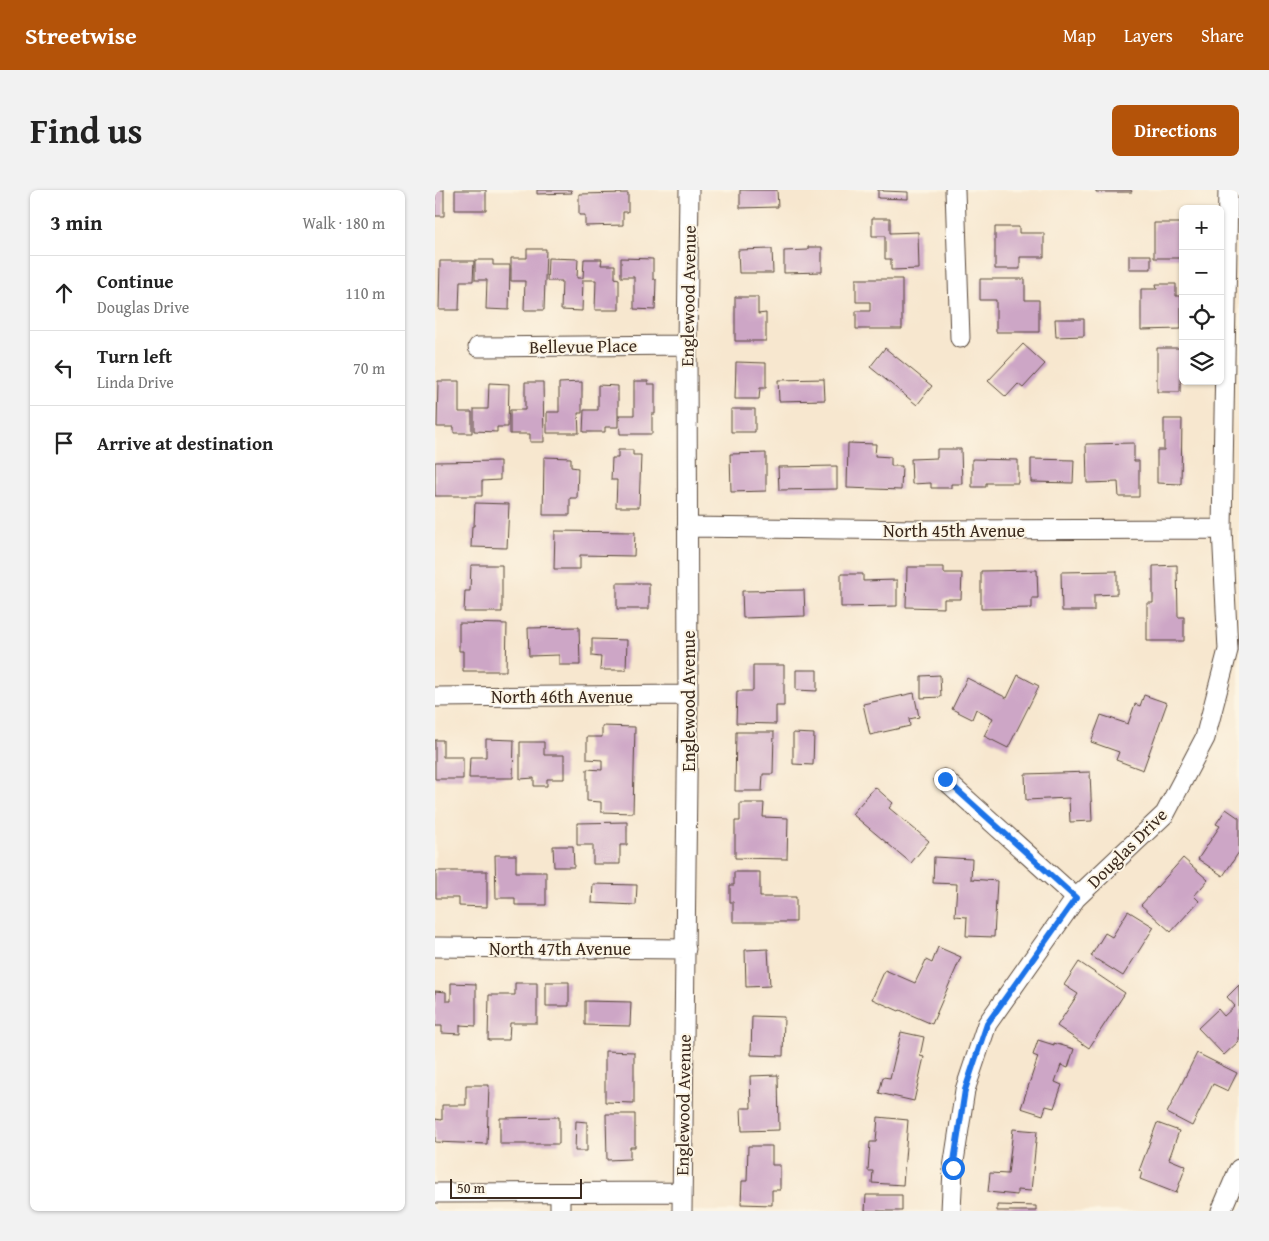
<!DOCTYPE html>
<meta charset="utf-8">
<style>
:root{--surface:#fff;--page:#f2f2f2;--text:#222;--muted:#767676;--line:#e0e0e0;--accent:#b45309}
body{margin:0;font-family:"Gentium Book Plus",serif;background:var(--page);color:var(--text)}
.controls{position:absolute;right:15px;top:15px;display:grid;overflow:hidden;border-radius:8px;box-shadow:0 1px 4px #0004}
.controls button{width:45px;height:45px;display:grid;place-items:center;padding:0;border:0;border-bottom:1px solid var(--line);background:var(--surface);color:var(--text);font:25px sans-serif}
.scale{position:absolute;left:15px;bottom:12px;width:132px;box-sizing:border-box;padding-left:5px;border:2px solid #3b2a1e;border-top:0;font-size:14px;line-height:18px;white-space:nowrap;color:#3b2a1e;-webkit-text-stroke:4px #fcf5e5;paint-order:stroke}
.stop{position:absolute;width:15px;height:15px;margin:-11px;border:4px solid #1a73e8;border-radius:50%;background:#fff}
.stop.end{background:#1a73e8;border-color:#fff;box-shadow:0 1px 5px #0008}
.list{margin:0;padding:0;list-style:none}
h2{display:flex;justify-content:space-between;align-items:center;height:65px;margin:0;padding:0 20px;font-size:21px}
h2 small{font-size:16px;font-weight:400;color:var(--muted)}
.list li{display:grid;grid-template-columns:32px 1fr auto;gap:15px;align-items:center;box-sizing:border-box;height:75px;padding:0 20px;border-top:1px solid var(--line)}
.list b{display:block;font-size:19px;white-space:nowrap}
.list p{margin:0;font-size:16px;white-space:nowrap;color:var(--muted)}
.list em{font-size:16px;font-style:normal;color:var(--muted)}
.icon{flex:none;width:28px;height:28px;fill:none;stroke:currentColor;stroke-width:2;stroke-linecap:round;stroke-linejoin:round}
.map{position:relative;flex:none;width:804px;height:1021px;overflow:hidden;border-radius:8px}
header{display:flex;align-items:center;gap:30px;box-sizing:border-box;height:70px;padding:0 25px;background:var(--accent);color:#fff}
header strong{font-size:24px}
nav{display:flex;gap:28px;margin-inline-start:auto;font-size:18px}
.intro{display:flex;align-items:center;justify-content:space-between;box-sizing:border-box;height:120px;padding:0 30px}
h1{margin:0;font-size:35px}
.button{padding:12px 22px;border-radius:8px;background:var(--accent);color:#fff;font-size:18px;font-weight:700}
main{display:flex;gap:30px;padding:0 30px}
aside{flex:1;background:var(--surface);border-radius:8px;box-shadow:0 1px 4px #0004}
.map>svg:first-child{display:block}
</style>
<header>
<strong>Streetwise</strong>
<nav><a>Map</a><a>Layers</a><a>Share</a></nav>
</header>
<div class="intro"><h1>Find us</h1><a class="button">Directions</a></div>
<main>
<aside>
<h2>3 min<small>Walk · 180 m</small></h2>
<ul class="list">
<li><svg class="icon" aria-label="ahead" viewBox="0 0 24 24"><path d="M12 20V5M6 11l6-6 6 6"/></svg><div><b>Continue</b><p>Douglas Drive</p></div><em>110 m</em></li>
<li><svg class="icon" aria-label="left" viewBox="0 0 24 24"><path d="M17 20v-9H6M10 6l-5 5 5 5"/></svg><div><b>Turn left</b><p>Linda Drive</p></div><em>70 m</em></li>
<li><svg class="icon" aria-label="arrive" viewBox="0 0 24 24"><path d="M6 21V4h12l-3 4 3 4H6"/></svg><div><b>Arrive at destination</b></div></li>
</ul>
</aside>
<div class="map">
<svg width="804" height="1021" viewBox="0 0 804 1021">
<rect width="100%" height="100%" fill="#fcf5e5"/>
<filter id="ink" filterUnits="userSpaceOnUse"><feTurbulence type="fractalNoise" baseFrequency=".02" numOctaves="2"/><feDisplacementMap in="SourceGraphic" scale="10" xChannelSelector="R" yChannelSelector="G"/><feConvolveMatrix kernelMatrix="1 2 1 2 8 2 1 2 1" color-interpolation-filters="sRGB"/></filter>
<filter id="wash" filterUnits="userSpaceOnUse"><feTurbulence type="fractalNoise" baseFrequency=".0096" numOctaves="4" result="noise"/><feDisplacementMap in="SourceGraphic" scale="20" xChannelSelector="R" yChannelSelector="G"/><feGaussianBlur stdDeviation="1.12" result="paint"/><feColorMatrix in="noise" values="0 0 0 0 0 0 0 0 0 0 0 0 0 0 0 0 0 1.4 0 .05"/><feComposite in="paint" operator="in"/></filter>
<g filter="url(#wash)">
<rect width="100%" height="100%" fill="#f7e7cf"/>
<g id="blocks">
<path fill="#cda6c6" d="M0,0H9V26H0Z
M20,0H51V20H20Z
M102,0H136L137,3L102,4Z
M305,0H342L343,17L305,18Z
M443,0H448V1L473,2V9L443,8Z
M661,0H696L697,2H661Z
M193,3V22H188V35L150,36V25H144V4Z
M437,28H455V43L483,42L484,79L456,80V69H450V46H437Z
M719,33H747L746,68H719Z
M560,37H584V43H609V67H585V79H560Z
M373,57H387V82L349,83V61L373,60Z
M92,59H111L109,120H89L90,91H76V68H92Z
M337,59L338,83H304L303,60Z
M694,65H716V79H694Z
M113,68L143,69L142,88H148L149,69H167L166,75H180V88L184,89V120H160L161,90H148L147,121L126,120L127,91H112Z
M186,68L218,69V89L221,90L220,120L199,119V87H186Z
M40,70H58V75H75L74,120L51,119L52,90H40Z
M5,71H39L38,91H25L24,120H4Z
M421,89H467V139H421V121H435V112H421Z
M545,89H590V110H604V142H561V110H545Z
M721,94H741V106H746V139L706,140V99H722Z
M300,107H323V124L331,123V151H300Z
M620,129H649V146L621,147Z
M588,154L610,174L588,198L583,194L571,207L553,191Z
M450,158L497,196L482,215L435,177Z
M722,158H746L745,202H722Z
M301,172L331,173V198H325L324,209H300Z
M389,189L390,210L344,211L343,190Z
M3,191H24V222H37V243H19V237H2Z
M199,191H213V194H220V224H217V244H185L184,225H199Z
M90,192H108L109,252H95V244H75V220H90Z
M147,192V223H143L144,243H112V222H124V193Z
M54,193L74,194L73,237H62V242L39,241V219H53Z
M163,195L183,196V237H170V242H148L149,220H163Z
M296,219H320V242H296Z
M729,229H747L746,294L722,293V260H729Z
M413,253L441,254L440,266L456,267V276H467L466,300L412,298Z
M699,253V271H704V307H684L683,292L652,293L651,254Z
M502,259H526L527,294H516V298H496V293L477,294L476,269L502,268Z
M183,260H198V265H206L204,317H181L182,290H176L177,268H183Z
M331,263V301L296,302L295,264Z
M109,267L136,268V277L143,278L142,308H135V325H108Z
M537,269L583,270V293H551V297H537Z
M596,269L639,270L638,293L596,292Z
M65,271V290L47,291V306H0V272Z
M402,276V299L344,300L343,277Z
M40,313L74,314L72,358L36,357L37,336H39Z
M120,341L200,342L199,366L145,365V379H119Z
M36,375H67V422H29L30,401H35Z
M742,375L743,427H749V451H712V413H718V376Z
M472,377H509V383H527L526,409H509V418L471,417Z
M602,380L603,408H597V418L546,419V381Z
M682,381V404L659,405V421H627L626,382Z
M406,384H428V391L462,390V416L406,417Z
M182,393H214V419H182Z
M369,400L370,426L308,428L307,401Z
M24,433L72,434L71,481H28V461H24Z
M144,437L145,475H124V465L94,466L93,438Z
M157,449L192,450L191,480H165L166,467L157,466Z
M318,475H349V516H341V534L301,533L302,501H318Z
M361,480H382V501L361,500Z
M505,485L506,507L486,508V486Z
M583,485L604,496L573,558L549,546L558,528L541,519L537,529L517,519L532,488L572,508Z
M479,503L484,527L474,529L475,536L435,545L428,514Z
M709,505L732,513L708,580L681,570L684,562L656,552L666,525L693,534L700,514L705,516Z
M167,536L200,537L198,623L166,622V612L152,611V579L167,580V570L152,569V547H167Z
M301,542H339L338,584H328L327,601H300Z
M358,543L379,544L378,575L358,574Z
M51,549L79,550L78,588H34L35,567H51Z
M0,550H8V567H28V589H0Z
M85,552H109V565H129V589H112V596H99V588L85,589Z
M655,582L657,631L635,632L634,608L591,610L590,584Z
M440,597L458,613L454,618L494,651L476,673L417,624Z
M305,613H329L328,627L353,628L352,669L300,668V631H305Z
M791,619L804,628V662L788,686L763,669L785,636L781,634Z
M192,632V655H185V674H158V655H142V633Z
M118,656H138L139,677H119Z
M60,665H81V682H111V715H80V708H61Z
M499,667L537,669L536,689L562,691L559,747L531,746L532,727L520,726L522,694L498,693Z
M748,668L773,690L759,706L764,711L736,742L706,715Z
M1,681H52V717L24,716V708H1Z
M299,682H325V707H361V732H298V712H295V695H299Z
M158,694L202,695L201,715L157,713Z
M693,721L719,737L688,786L656,766L670,743L677,747Z
M503,757L526,767L497,834L465,820L464,821L437,809L450,780L480,793L491,770L497,773Z
M333,759L335,796L311,797L310,760Z
M644,772L690,803L654,858L622,836L643,804L629,795Z
M111,792H134V816H111Z
M16,793L41,794V836L25,835V844L7,843V836H0V801L11,802V811H16Z
M80,793H102V833H75L74,850H53L54,805H80Z
M804,795V851L789,865L763,838L783,819L789,826L800,816L792,807Z
M150,811L196,812L195,836L150,835Z
M317,826L349,827L348,866L316,865Z
M466,842L489,847L485,866L489,867L479,911L444,903L448,887L455,888Z
M603,850L619,855V853L639,859L633,878L626,875L620,892L627,895L619,918L611,916L608,925L586,918L603,867L598,865Z
M170,861L199,862V913L170,912Z
M762,863L802,883L793,901L778,894L757,936L732,923Z
M343,885L344,940L307,941L306,918H316L315,886Z
M31,895H54L52,954L0,952V929L7,930V915H31Z
M171,924H200V957H195V969L172,970Z
M124,927V954H65V928Z
M443,927L473,930L468,995L437,993L438,981H433L435,952H441Z
M141,931L152,932V961H140Z
M722,933L744,941L734,969L751,976L741,1003L705,989L707,982L704,981Z
M578,939L602,941L596,1001L582,1000V1005L553,1002L555,983L573,984Z
M313,956H337V975H345V1000H337V1015L306,1014L307,991H312Z
M431,1005H467V1021H430Z
M562,1015L601,1016V1021H562Z"/>
</g>
</g>
<g filter="url(#ink)">
<use href="#blocks" fill-opacity="0" stroke="#574639" stroke-width="1"/>
<g fill="none" stroke-linecap="round" stroke-linejoin="round">
<g stroke="#574639" stroke-width="21">
<path id="minor" d="M520,0L525,148
M43,157L252,155
M252,337L485,340L787,339
M0,507L253,505
M509,589L641,708
M0,757L251,759
M0,1003L247,1002
M125,1021V1003
M247,1021L253,505L252,155L254,0
M516,1021L518,978L530,900L552,834L641,708L730,624L770,548L793,460L787,339L793,0
M786,1021L804,979"/>
</g>
<use href="#minor" stroke="#fff" stroke-width="19"/>
</g>
</g>
<g fill="none" stroke-linecap="round" stroke-linejoin="round" filter="url(#ink)">
<path stroke="#1a73e8" stroke-width="6" d="M510,589L641,708L552,834L530,900L518,978"/>
</g>
<g text-anchor="middle" dominant-baseline="central" stroke-width="4" stroke-linejoin="round" paint-order="stroke">
<g font-size="18" fill="#3b2a1e" stroke="#fcf5e5">
<text transform="translate(253 106) rotate(-89)">Englewood Avenue</text>
<text transform="translate(148 156) rotate(-1)">Bellevue Place</text>
<text x="519" y="340">North 45th Avenue</text>
<text x="127" y="506">North 46th Avenue</text>
<text transform="translate(253 511) rotate(-90)">Englewood Avenue</text>
<text transform="translate(692 658) rotate(-45)">Douglas Drive</text>
<text x="125" y="758">North 47th Avenue</text>
<text transform="translate(248 915) rotate(-89)">Englewood Avenue</text>
</g>
</g>
</svg>
<div class="controls">
<button>+</button>
<button>−</button>
<button><svg class="icon" aria-label="locate" viewBox="0 0 24 24"><circle cx="12" cy="12" r="6"/><path d="M12 2v4M12 18v4M2 12h4M18 12h4"/></svg></button>
<button><svg class="icon" aria-label="layers" viewBox="0 0 24 24"><path d="M12 4l9 5-9 5-9-5zM3 14l9 5 9-5"/></svg></button>
</div>
<div class="scale">50 m</div>
<div class="stop" style="left:518px;top:978px"></div>
<div class="stop end" style="left:510px;top:589px"></div>
</div>
</main>
